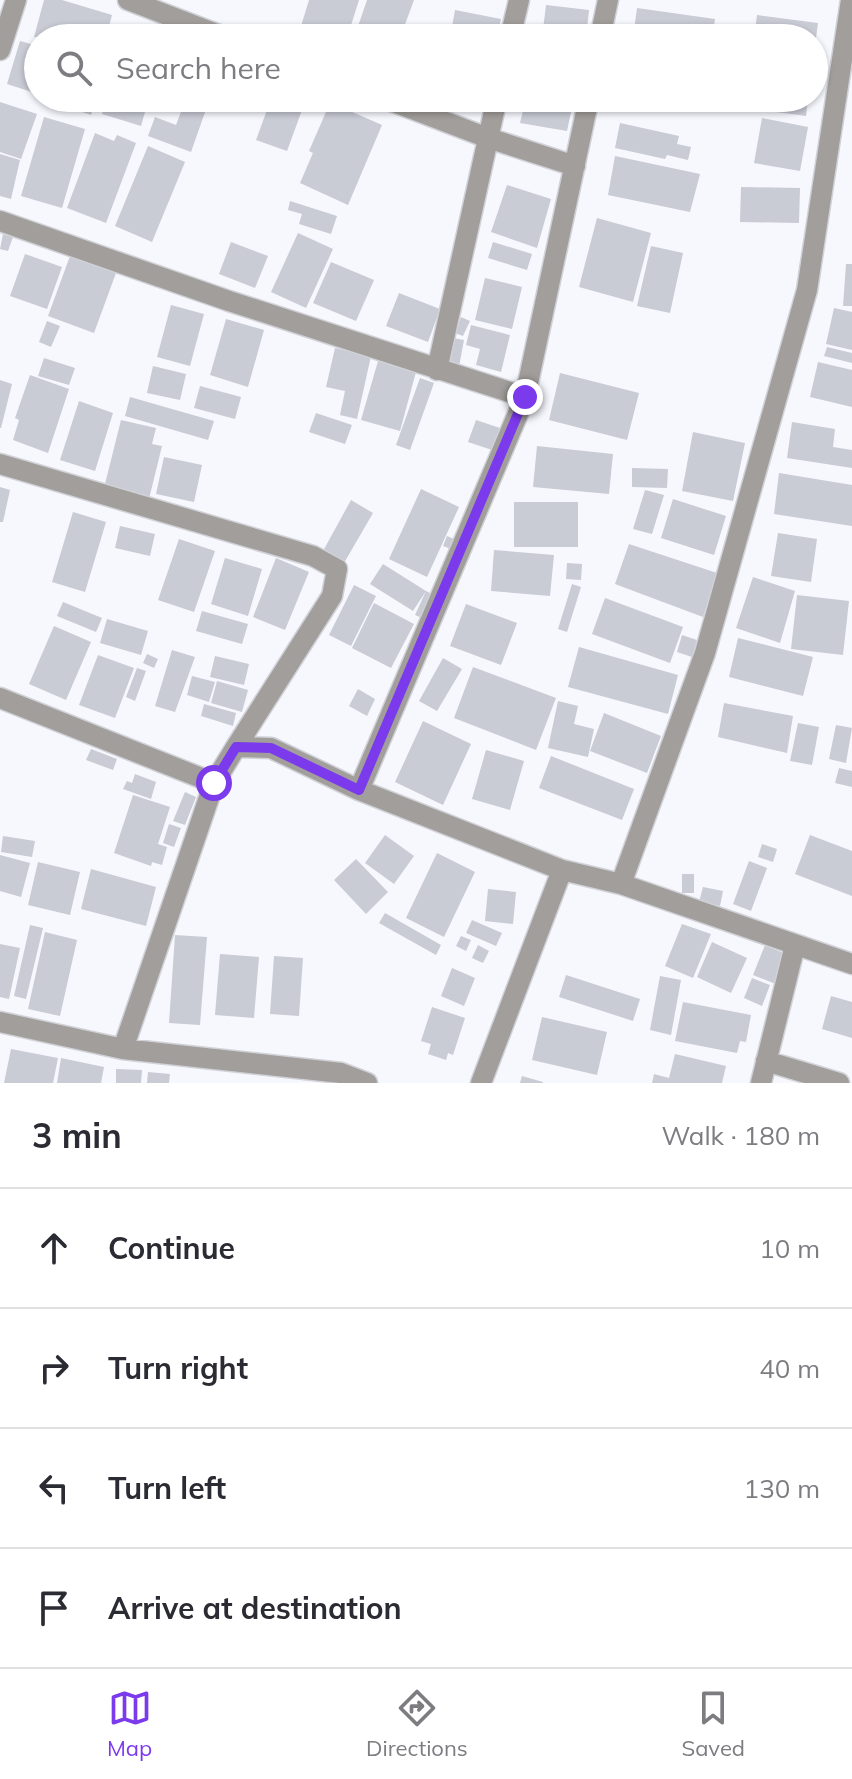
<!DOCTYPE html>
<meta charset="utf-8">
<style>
:root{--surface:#fff;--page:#f2f2f3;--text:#2b2b33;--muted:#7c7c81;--line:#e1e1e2;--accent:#7c3aed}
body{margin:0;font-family:Mulish,sans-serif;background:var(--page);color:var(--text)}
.stop{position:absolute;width:24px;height:24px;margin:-18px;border:6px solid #7c3aed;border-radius:50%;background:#fff}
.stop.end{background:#7c3aed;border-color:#fff;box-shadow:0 2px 8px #0008}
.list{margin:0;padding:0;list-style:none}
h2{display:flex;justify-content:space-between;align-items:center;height:104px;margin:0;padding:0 32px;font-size:34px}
h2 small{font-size:26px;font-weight:400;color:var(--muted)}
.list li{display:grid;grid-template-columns:52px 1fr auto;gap:24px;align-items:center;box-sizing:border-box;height:120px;padding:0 32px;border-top:2px solid var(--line)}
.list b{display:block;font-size:30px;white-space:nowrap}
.list em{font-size:26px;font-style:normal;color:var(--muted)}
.icon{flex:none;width:44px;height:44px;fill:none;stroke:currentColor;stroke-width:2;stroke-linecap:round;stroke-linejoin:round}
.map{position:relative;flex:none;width:852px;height:1083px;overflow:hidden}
.search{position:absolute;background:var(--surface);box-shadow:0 2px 6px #0004;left:24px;right:24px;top:24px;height:88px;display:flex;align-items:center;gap:20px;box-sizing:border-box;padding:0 28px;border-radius:44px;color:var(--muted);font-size:30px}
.sheet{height:584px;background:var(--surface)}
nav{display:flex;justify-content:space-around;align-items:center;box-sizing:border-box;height:112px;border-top:2px solid var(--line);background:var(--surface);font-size:22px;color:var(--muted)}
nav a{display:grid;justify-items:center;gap:4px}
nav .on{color:var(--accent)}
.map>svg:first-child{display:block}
</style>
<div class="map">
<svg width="852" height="1083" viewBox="0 0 852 1083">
<rect width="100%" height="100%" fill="#f7f8fe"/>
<path fill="#c9cbd5" d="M44,0H62L112,15L106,38L34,37Z
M309,0H359L347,38L301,26Z
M367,0H414L400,38H354Z
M546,5L589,10L586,38H542Z
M637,8L715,19L712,38H633Z
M455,10L501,19L497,38H450Z
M757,15L818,23L816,38H754Z
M135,25L168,38H131Z
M20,41L38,46V94L7,84Z
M74,98H97L91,115L71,108Z
M106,98H125L147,105L141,126L102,114Z
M167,98H210L191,152L148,136L155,117L176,125L182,109L165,103Z
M317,98H324L320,108L314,105Z
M526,98H574L567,131L520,123Z
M771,98H808L806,116L769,111Z
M271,99L302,110L287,151L256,140Z
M0,102L37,114L21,159L0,152Z
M334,104L382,125L348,205L300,183L313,153L309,151L329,105Z
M44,117L85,129L62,208L21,196Z
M762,118L808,127L800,171L754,163Z
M620,123L679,136L677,144L691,147L688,160L667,155L665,159L615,148Z
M95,133L114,141L117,135L136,143L106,223L67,208Z
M148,146L185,162L152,242L115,226Z
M0,154L20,160L11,199L0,196Z
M615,156L700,174L690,212L608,195Z
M507,185L551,199L537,248L491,232Z
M741,187L800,188L799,223L740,222Z
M290,201L337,216L331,234L299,224L302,214L288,210Z
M597,218L651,233L633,302L579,287Z
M298,233L333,249L306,308L271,292Z
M3,234L13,237L8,251L0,249Z
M231,242L268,256L255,288L219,274Z
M493,242L532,254L527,270L488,258Z
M651,246L683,253L670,313L637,306Z
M25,254L62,267L47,309L10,296Z
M70,256L116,273L94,333L48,316Z
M331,262L374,280L356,321L313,303Z
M846,264H852V306H843Z
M485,278L522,287L512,329L475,320Z
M399,293L440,309L428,342L386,326Z
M171,305L204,314L190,366L157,357Z
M834,308L852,312V350L826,344Z
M461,317L470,321L463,336L455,333Z
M226,319L264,330L248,387L210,375Z
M47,321L60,326L51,347L39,342Z
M471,325L510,335L501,372L476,365L480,349L466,345Z
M453,338L464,340L458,372L446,369Z
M827,347L852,353V363L824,356Z
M335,348L371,356L357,419L340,415L345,391L326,387Z
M44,358L75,368L69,385L38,376Z
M378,361L416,372L400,431L361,420Z
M818,362L852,370V407L810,397Z
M153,366L186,374L180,400L147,393Z
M560,373L639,393L627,440L549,420Z
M30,375L69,389L48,453L13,440L19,420L15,418Z
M420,378L434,383L410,450L396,445Z
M0,380L12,384L1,428H0Z
M200,386L241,397L235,419L194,408Z
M130,397L214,421L208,440L125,416Z
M79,401L113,413L95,471L60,460Z
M316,413L352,425L345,444L309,432Z
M121,420L156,428L152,444L162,446L149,499L104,488Z
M476,420L500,428L492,450L468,442Z
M792,422L835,429L833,447L852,450V468L787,458Z
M693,432L745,443L733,501L682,491Z
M537,446L613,454L609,494L533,487Z
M164,457L202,465L194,502L156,494Z
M632,468L668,469L667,488L632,487Z
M779,473L852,485V526L774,514Z
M0,487L10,490L3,522H0Z
M421,489L459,507L427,577L389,559Z
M645,490L664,495L652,534L633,529Z
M673,499L726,516L714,555L661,538Z
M351,500L373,513L344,563L323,551Z
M514,502H578V547H514Z
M73,512L106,522L85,592L52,582Z
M120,526L155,534L150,556L115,548Z
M778,533L817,539L811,582L771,576Z
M447,536L459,541L456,551L443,546Z
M179,539L215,551L194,612L158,600Z
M629,544L717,573L703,617L615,584Z
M494,550L554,555L550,596L491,591Z
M225,558L262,569L248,616L211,604Z
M276,558L309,572L285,630L253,617Z
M567,563L582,564L581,580L566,579Z
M383,564L426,591L413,611L370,584Z
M753,577L795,591L780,643L736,628Z
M572,584L581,587L567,632L558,629Z
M354,585L376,596L351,646L329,635Z
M426,591L438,597L427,620L415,615Z
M797,595L849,601L843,655L791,649Z
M605,598L683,627L670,663L592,634Z
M63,602L102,618L96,632L57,616Z
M374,603L414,624L391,668L352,648Z
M466,604L517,623L501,665L450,646Z
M202,611L248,624L242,644L196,631Z
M107,619L148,631L141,655L100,643Z
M54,626L91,642L66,700L29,684Z
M682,635L697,640L692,657L677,652Z
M738,638L813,657L803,696L729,677Z
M579,647L678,675L668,714L568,687Z
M172,650L195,657L175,712L155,706Z
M147,654L158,659L154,668L143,663Z
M98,655L134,668L115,718L79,705Z
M215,656L249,664L244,685L210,677Z
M443,658L462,669L437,711L419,701Z
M473,667L556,698L536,750L454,718Z
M137,668L146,671L135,701L126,697Z
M192,676L215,682L209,702L187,695Z
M217,681L248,690L242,712L211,703Z
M358,689L375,699L367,716L349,706Z
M558,701L578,706L574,724L594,729L588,757L548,748Z
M724,703L793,716L787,753L718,737Z
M204,704L236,713L233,726L201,716Z
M604,713L661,736L647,773L590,751Z
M423,721L471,744L443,805L395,782Z
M798,723L819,727L812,765L790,761Z
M836,725L852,728L846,763L829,759Z
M91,749L117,759L113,770L86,760Z
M486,750L524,761L510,810L472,799Z
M551,756L634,789L622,820L539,788Z
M839,768L852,771V787L835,783Z
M135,774L156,782L151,799L123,789L127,781L132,783Z
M185,792L196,797L185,825L173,821Z
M133,795L170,807L158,844L167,847L162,865L152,862L151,866L114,853Z
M169,824L181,828L174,847L163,843Z
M385,835L414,856L394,884L365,863Z
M810,835L852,851V896L795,874Z
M3,836L35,841L32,857L1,852Z
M762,844L777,849L773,862L758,857Z
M437,853L475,872L444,937L406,918Z
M0,855L30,863L21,897L0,891Z
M356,859L388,892L366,914L334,880Z
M749,861L767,868L751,911L733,904Z
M38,862L80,872L70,915L28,905Z
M91,869L156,887L146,926L81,909Z
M682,874H694V893H682Z
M703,887L723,891L720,906L699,902Z
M488,889L516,892L513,924L485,921Z
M385,913L441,945L436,955L379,923Z
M472,920L502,933L496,946L466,933Z
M682,924L711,934L693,978L665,966Z
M30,925L43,928L26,999L14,996Z
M45,932L77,940L60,1016L28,1009Z
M175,935L207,937L200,1025L169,1023Z
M461,936L471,940L466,951L456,946Z
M712,942L747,958L731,993L697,977Z
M0,944L20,948L9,999L0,997Z
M478,945L489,951L483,963L472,958Z
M765,945L790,956L778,985L753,975Z
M220,954L259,957L254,1018L215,1015Z
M274,956L303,958L299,1016L270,1014Z
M452,968L475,978L464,1006L441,996Z
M566,975L640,999L633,1021L559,997Z
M660,976L681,980L671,1035L650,1030Z
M752,978L770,985L762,1006L744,998Z
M831,996L852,1002V1038L822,1029Z
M683,1002L751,1015L746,1042L740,1041L737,1053L675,1041Z
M432,1007L465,1018L453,1055L448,1053L446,1060L428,1054L431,1044L421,1041Z
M542,1017L607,1032L597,1075L532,1060Z
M11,1049L58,1058L53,1083H4Z
M675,1054L726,1066L722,1083H652L654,1074L669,1078Z
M61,1058L104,1067L101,1083H57Z
M116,1069L142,1070L141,1083H116Z
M148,1072L170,1074L169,1083H147Z
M522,1076L543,1082V1083H520Z"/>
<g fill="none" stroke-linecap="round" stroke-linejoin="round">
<g stroke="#d1d2d8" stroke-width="23">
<path id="street" d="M128,0L227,38
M510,38L519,0
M600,38L608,0
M0,50L16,0
M383,98L488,138L575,166
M0,221L229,301L525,397
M437,370L497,98
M0,464L313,556L337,569L332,596L236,747
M0,698L214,783L236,747L271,748L359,790L562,870L621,884L852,964
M359,790L525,397L589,98
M621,884L705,653L807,290L851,0
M0,1022L123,1049L341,1073L367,1083
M123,1049L214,783
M766,1061L839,1083
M481,1083L562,870
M761,1083L795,945"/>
</g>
<use href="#street" stroke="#a19e9b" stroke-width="20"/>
</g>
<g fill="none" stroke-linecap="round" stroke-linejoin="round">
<path stroke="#7c3aed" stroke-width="10" d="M214,783L236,747L271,748L359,790L525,397"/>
</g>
</svg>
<div class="stop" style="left:214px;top:783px"></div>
<div class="stop end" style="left:525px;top:397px"></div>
<div class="search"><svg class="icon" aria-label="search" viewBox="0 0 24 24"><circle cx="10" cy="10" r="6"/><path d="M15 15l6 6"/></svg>Search here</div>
</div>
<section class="sheet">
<h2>3 min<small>Walk · 180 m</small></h2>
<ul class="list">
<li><svg class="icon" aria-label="ahead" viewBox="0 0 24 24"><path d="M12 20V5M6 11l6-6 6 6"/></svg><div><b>Continue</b></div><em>10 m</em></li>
<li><svg class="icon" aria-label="right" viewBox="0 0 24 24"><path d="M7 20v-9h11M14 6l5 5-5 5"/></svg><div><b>Turn right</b></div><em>40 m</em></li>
<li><svg class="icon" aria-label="left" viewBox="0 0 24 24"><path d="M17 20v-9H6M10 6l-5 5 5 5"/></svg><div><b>Turn left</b></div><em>130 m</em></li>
<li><svg class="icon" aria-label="arrive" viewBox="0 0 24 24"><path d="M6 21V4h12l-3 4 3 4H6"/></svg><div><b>Arrive at destination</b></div></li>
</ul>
</section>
<nav>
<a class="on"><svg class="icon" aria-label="map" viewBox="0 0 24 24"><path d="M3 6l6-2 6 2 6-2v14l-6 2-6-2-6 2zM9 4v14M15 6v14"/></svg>Map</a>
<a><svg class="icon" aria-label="directions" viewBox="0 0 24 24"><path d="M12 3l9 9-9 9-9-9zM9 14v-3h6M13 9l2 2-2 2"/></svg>Directions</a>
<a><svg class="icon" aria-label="saved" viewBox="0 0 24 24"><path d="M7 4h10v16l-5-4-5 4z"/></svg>Saved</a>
</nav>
